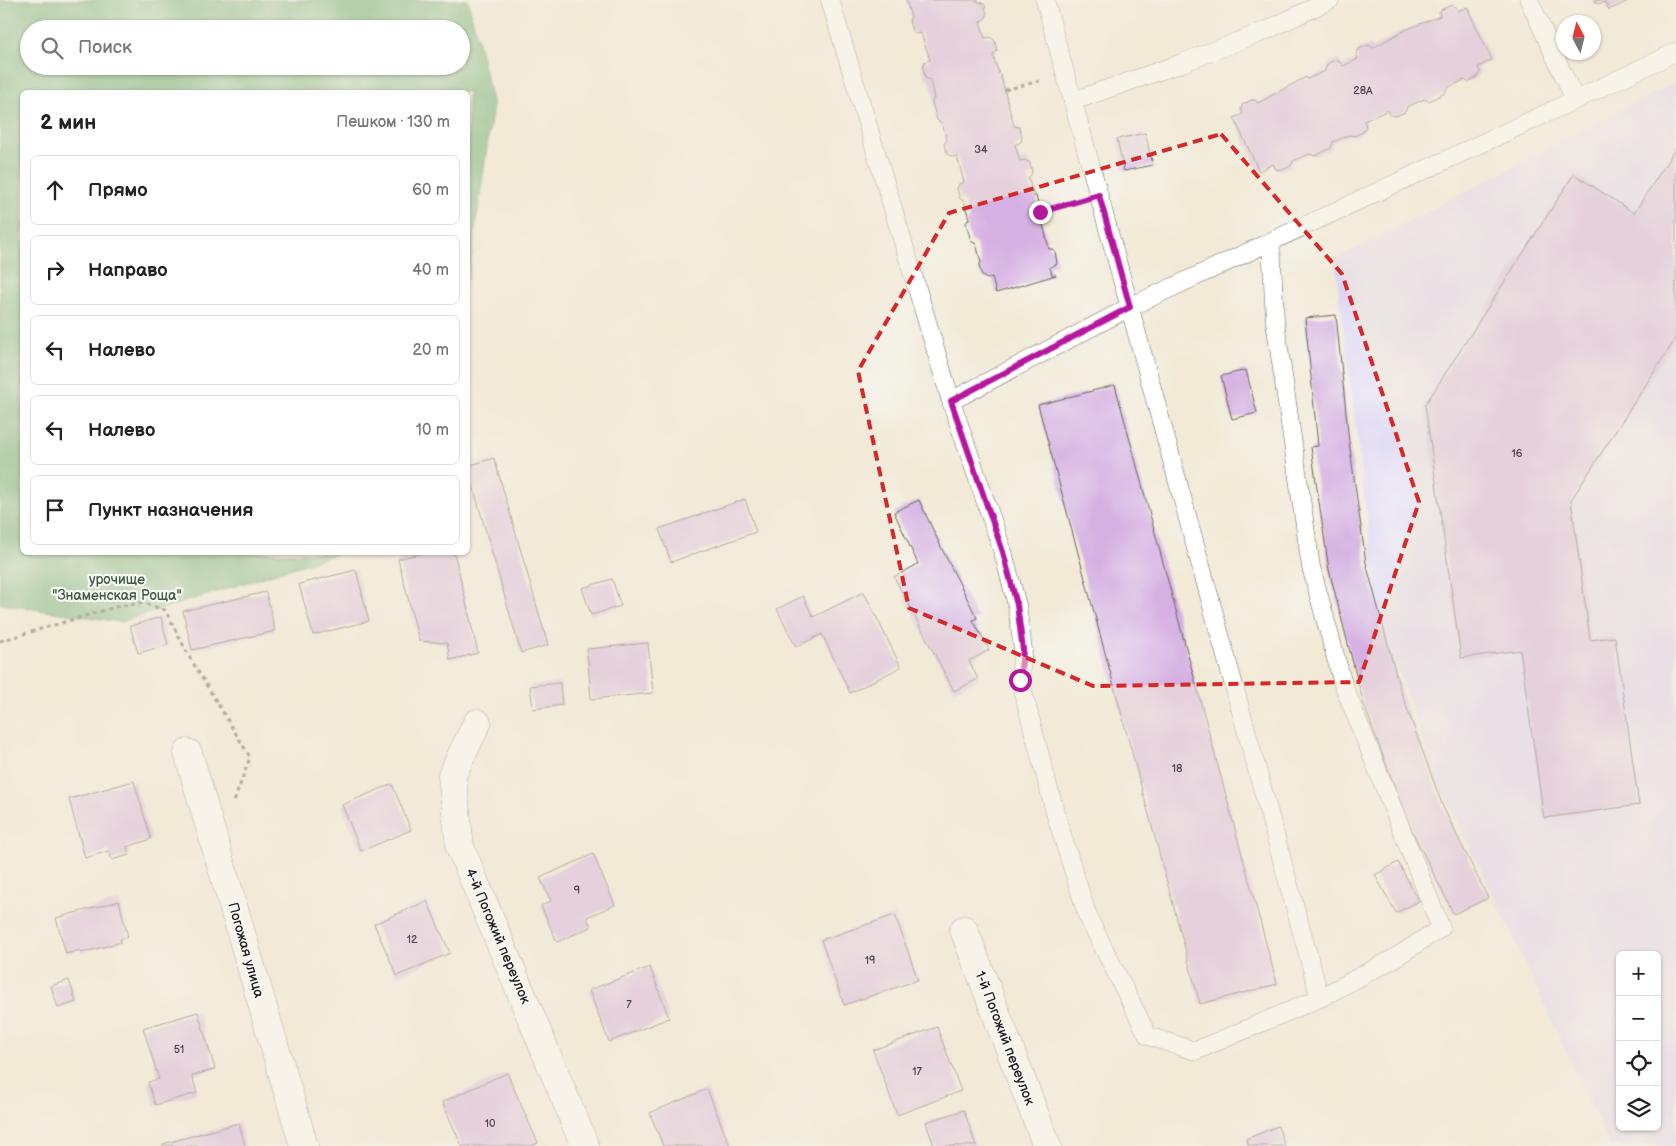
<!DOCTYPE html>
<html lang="ru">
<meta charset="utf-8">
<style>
:root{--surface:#fff;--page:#f2f2f2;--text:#222;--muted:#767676;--line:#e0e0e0}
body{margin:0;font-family:"Balsamiq Sans",sans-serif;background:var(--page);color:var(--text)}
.controls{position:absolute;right:15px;bottom:15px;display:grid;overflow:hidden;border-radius:8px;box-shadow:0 1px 4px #0004}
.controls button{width:45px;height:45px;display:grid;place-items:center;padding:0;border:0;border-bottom:1px solid var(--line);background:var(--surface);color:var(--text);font:25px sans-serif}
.compass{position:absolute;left:1556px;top:15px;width:45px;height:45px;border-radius:50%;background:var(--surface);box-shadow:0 1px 4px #0004;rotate:353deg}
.stop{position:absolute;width:15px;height:15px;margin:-11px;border:4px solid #b5179e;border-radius:50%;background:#fff}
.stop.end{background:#b5179e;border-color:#fff;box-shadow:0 1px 5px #0008}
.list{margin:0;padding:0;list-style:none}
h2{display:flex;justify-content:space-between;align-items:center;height:65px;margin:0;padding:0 20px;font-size:21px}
h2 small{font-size:16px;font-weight:400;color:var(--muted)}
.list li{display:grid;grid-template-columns:32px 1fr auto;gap:15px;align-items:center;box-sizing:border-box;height:70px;margin:0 10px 10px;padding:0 10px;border:1px solid var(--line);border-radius:8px}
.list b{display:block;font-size:19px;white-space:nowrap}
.list em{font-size:16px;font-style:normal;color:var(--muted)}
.icon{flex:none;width:28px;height:28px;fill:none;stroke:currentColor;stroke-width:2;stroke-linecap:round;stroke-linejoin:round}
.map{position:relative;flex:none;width:1676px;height:1146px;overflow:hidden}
.search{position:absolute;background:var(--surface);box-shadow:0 1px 4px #0004;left:20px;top:20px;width:450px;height:55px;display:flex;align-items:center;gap:12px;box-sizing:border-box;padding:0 18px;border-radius:28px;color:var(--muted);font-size:19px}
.panel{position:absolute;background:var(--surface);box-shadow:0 1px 4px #0004;left:20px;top:90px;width:450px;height:465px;border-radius:8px}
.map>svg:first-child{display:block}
</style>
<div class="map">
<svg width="1676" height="1146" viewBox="0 0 1676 1146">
<rect width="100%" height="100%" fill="#f6f6f2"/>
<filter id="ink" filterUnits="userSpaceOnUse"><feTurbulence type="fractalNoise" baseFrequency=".02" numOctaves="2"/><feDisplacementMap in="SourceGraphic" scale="10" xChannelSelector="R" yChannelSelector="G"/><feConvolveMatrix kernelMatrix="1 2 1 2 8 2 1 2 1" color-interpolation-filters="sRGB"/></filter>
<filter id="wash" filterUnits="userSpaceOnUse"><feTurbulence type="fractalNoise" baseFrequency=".0096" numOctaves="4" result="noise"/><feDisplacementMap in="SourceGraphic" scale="20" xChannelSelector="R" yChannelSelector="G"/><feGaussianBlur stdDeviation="1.12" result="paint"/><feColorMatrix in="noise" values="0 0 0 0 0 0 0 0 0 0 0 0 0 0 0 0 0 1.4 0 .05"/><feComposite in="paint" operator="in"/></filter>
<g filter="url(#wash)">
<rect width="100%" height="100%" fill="#f2ead7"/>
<path fill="#ded5f6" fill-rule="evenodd" d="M1673,83L1676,85V1146H1610L1499,907L1435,777L1379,616L1335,260ZM1620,955H1657V1127H1620Z"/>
<path fill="#6ab076" stroke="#436649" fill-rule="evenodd" d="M0,0H468L493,105L468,280V92H22V552L340,553L121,622L0,604ZM29,29H461V66H29Z"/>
<g id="blocks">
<path fill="#d5b1e3" d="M906,0H978V2L982,3L985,5L987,16L983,20L980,21L985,38L990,37L995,41L997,51L993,55L999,74L1000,73L1014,126L1019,127L1022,137L1021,142L1015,145L1020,161L1025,160L1030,163L1032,172L1031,175L1028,178L1034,196H1036L1049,249H1052L1055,251L1057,264L1050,267L1052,275H1056L996,293L992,277L987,279L982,276L979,266L981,262L976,244L971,241L966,223L969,219L964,201L960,199L957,189L959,184L964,182L957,156L952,157L947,154L944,144L947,140L942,123L937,120L932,102L934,98L930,80L925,78L923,68L924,62L930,60L921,33L916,34L912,31L909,21L911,17Z
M1594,0H1630L1609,10L1605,2L1598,4Z
M1452,5L1455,7L1458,11L1467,7L1492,60L1478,67L1480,72L1477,77L1468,82L1464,80L1447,88L1445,93L1429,101L1424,99L1407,107L1405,112L1396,116L1390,115L1388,110L1364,121L1366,126L1363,132L1354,136L1349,135L1333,142L1331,148L1315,156L1309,154L1293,161L1291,166L1282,170L1276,169L1273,164L1259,171L1234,118L1243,114L1241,109L1242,105L1251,100H1255L1258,103L1306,77L1307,79L1325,71L1327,64L1335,60H1338L1343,66L1358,59L1356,54L1359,49L1369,45L1373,48L1405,30L1440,16L1439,12L1442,9Z
M1145,133L1153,165L1124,171L1117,139Z
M1676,148V338L1571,500L1590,640L1615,637L1639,805L1544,818L1520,650L1461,658L1425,405L1574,174L1634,213Z
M1336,315L1349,442L1366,563L1400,689L1443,807L1488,898L1454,914L1408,823L1363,702L1329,570L1311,447L1318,446L1305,318Z
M1246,370L1257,413L1232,419L1221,376Z
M1115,385L1277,984L1200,1004L1038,405Z
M494,458L548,645L521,653L468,469V466Z
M745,499L756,532L671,562L659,529Z
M919,500L943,551L977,618L973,620L989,650L969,661L978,679L954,691L894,577L918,564L894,512Z
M426,552H454L478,653L450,660L447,643L419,641L398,559Z
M356,570L369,621L313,635L299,584Z
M612,579L621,606L591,615L582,588Z
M266,592L275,631L192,650L183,611Z
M864,592L901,667L850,693L822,634L796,647L777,609L803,596L813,617Z
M161,617L168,645L138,653L130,626Z
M648,643L653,693L591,699L587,649Z
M560,683L562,705L533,709L530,686Z
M134,781L151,839L127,847L129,855L112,860L109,851L85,858L69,799Z
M392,784L411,830L361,851L342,805Z
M593,854L615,905L587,917L591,927L557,942L541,906L551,901L540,878Z
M1398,862L1419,901L1396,913L1375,875Z
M119,901L128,937L120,939L121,942L81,953L80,950L66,954L56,918Z
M427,901L450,953L397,976L374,924Z
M895,915L918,980L844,1005L821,940Z
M650,967L669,1018L609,1042L589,990Z
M69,980L76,1002L58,1008L51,986Z
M198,1012L215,1069L192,1076L197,1093L155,1105L148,1082L159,1079L143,1028Z
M937,1027L961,1091L897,1115L873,1050Z
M507,1073L538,1143L532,1146H462L442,1102Z
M707,1089L730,1146H663L650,1113Z
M964,1110L976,1146H934L926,1122Z
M239,1123L245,1146H164L163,1144Z
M1278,1126L1285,1146H1249L1246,1139Z"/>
</g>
</g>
<g filter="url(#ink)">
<use href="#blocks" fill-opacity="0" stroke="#67645d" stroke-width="1"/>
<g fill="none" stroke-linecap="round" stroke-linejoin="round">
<g stroke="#67645d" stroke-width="19">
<path id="lane" d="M830,0L951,401L1003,552L1017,605L1023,650L1020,680L1056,816L1088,917L1148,1036L1195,1051L1320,998
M1045,0L1320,998L1393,959L1441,928L1343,684L1311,567L1275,321L1271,241
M1529,0L1575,100
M1073,101L1182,63L1265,31L1330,0
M951,401L1130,307L1575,100L1676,52"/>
</g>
<g stroke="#67645d" stroke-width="29">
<path id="street" d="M477,723L452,775L460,847L585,1146
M188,753L304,1146
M964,930L1047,1146"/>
</g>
<path stroke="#67645d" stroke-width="3" stroke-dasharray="4 4" stroke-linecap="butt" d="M1005,90L1043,80
M1040,212L1076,202
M0,641L119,606L143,603L165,610L190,658L250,757L234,802"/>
<use href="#lane" stroke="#fff" stroke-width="18"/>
<use href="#street" stroke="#fff" stroke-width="28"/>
</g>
</g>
<g fill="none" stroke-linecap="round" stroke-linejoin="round" filter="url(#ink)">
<path stroke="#b5179e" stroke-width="6" d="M1020,680L1023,650L1017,605L1003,552L951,401L1130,307L1099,195L1040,212"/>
</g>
<path d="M0 0H1676V1146H0ZM1221,134L1342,274L1419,502L1359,682L1093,686L909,608L858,371L949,213Z" fill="#f2ead7" fill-opacity=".55" fill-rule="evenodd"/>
<path fill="none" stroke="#d62828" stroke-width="4" stroke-dasharray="10 6" stroke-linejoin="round" d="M1221,134L1342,274L1419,502L1359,682L1093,686L909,608L858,371L949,213Z"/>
<g text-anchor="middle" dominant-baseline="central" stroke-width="4.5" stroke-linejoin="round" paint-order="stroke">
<g font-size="11" fill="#4a414e">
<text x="1363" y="90">28А</text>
<text x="981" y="149">34</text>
<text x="1517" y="453">16</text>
<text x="1177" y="768">18</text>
<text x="577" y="890">9</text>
<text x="412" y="939">12</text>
<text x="870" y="960">19</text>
<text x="629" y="1004">7</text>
<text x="179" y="1049">51</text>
<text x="917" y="1071">17</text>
<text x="490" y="1123">10</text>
</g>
<g font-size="14" fill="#405a42" stroke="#f6f6f2">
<text x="117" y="579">урочище<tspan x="117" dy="16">"Знаменская Роща"</tspan></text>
</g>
<g font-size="14" fill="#1c1c1c" stroke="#f6f6f2">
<text transform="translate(498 936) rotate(67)">4-й Погожий переулок</text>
<text transform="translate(246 950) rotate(74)">Погожая улица</text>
<text transform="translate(1005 1038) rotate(69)">1-й Погожий переулок</text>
</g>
</g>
</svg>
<div class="controls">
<button>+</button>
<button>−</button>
<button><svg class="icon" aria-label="locate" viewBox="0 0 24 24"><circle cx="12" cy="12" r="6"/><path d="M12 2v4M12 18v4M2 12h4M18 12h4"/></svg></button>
<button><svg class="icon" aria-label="layers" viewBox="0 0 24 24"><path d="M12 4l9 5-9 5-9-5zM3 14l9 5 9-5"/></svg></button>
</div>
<svg class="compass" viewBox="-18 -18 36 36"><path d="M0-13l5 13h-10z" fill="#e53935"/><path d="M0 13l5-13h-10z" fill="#767676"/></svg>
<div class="stop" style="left:1020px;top:680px"></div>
<div class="stop end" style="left:1040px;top:212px"></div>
<div class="search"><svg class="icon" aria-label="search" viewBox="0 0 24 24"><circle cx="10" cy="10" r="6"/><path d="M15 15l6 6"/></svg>Поиск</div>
<section class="panel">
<h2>2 мин<small>Пешком · 130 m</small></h2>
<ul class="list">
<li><svg class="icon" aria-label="ahead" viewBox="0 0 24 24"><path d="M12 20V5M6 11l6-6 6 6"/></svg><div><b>Прямо</b></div><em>60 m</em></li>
<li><svg class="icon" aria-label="right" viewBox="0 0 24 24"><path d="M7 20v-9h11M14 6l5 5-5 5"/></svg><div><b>Направо</b></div><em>40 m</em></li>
<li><svg class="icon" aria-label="left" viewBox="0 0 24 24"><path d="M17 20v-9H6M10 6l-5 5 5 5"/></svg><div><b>Налево</b></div><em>20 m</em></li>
<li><svg class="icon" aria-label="left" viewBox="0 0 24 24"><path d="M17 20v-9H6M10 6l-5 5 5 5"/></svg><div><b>Налево</b></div><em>10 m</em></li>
<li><svg class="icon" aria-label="arrive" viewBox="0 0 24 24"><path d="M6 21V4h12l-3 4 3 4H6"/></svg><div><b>Пункт назначения</b></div></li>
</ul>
</section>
</div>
